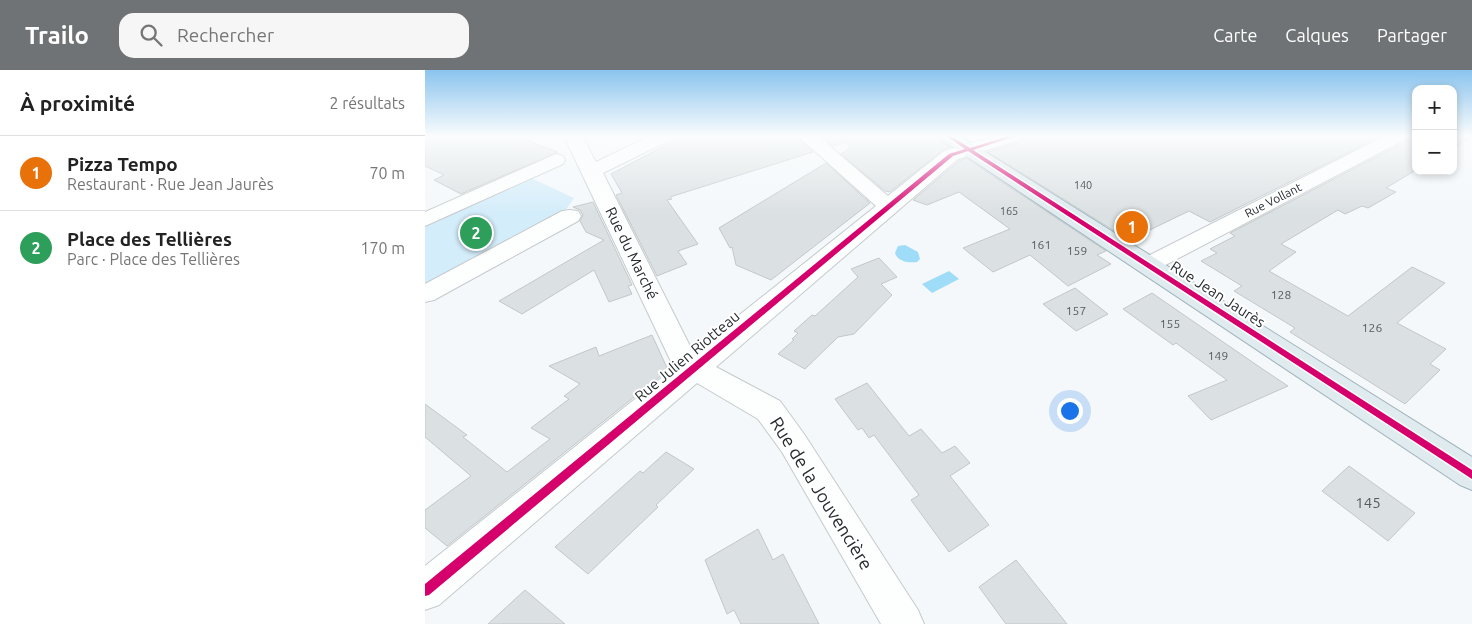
<!DOCTYPE html>
<html lang="fr">
<meta charset="utf-8">
<style>
:root{--surface:#fff;--page:#f6f6f6;--text:#222;--muted:#767676;--line:#e0e0e0;--accent:#6f7376}
body{margin:0;font-family:Ubuntu,sans-serif;background:var(--page);color:var(--text)}
.controls{position:absolute;right:15px;top:15px;display:grid;overflow:hidden;border-radius:10px;box-shadow:0 2px 8px #0003}
.controls button{width:45px;height:45px;display:grid;place-items:center;padding:0;border:0;border-bottom:1px solid var(--line);background:var(--surface);color:var(--text);font:25px sans-serif}
.you{position:absolute;left:644px;top:340px;width:18px;height:18px;margin:-12px;border:4px solid #fff;border-radius:50%;background:#1a73e8;box-shadow:0 0 0 8px #1a73e833}
.badge{display:grid;place-items:center;width:32px;height:32px;border-radius:50%;background:var(--accent);color:#fff;font-size:16px;font-weight:700}
.pin{position:absolute;translate:-50% -50%;border:2px solid #fff;box-shadow:0 1px 5px #0006}
.list{margin:0;padding:0;list-style:none}
h2{display:flex;justify-content:space-between;align-items:center;height:65px;margin:0;padding:0 20px;font-size:21px}
h2 small{font-size:16px;font-weight:400;color:var(--muted)}
.list li{display:grid;grid-template-columns:32px 1fr auto;gap:15px;align-items:center;box-sizing:border-box;height:75px;padding:0 20px;border-top:1px solid var(--line)}
.list b{display:block;font-size:19px;white-space:nowrap}
.list p{margin:0;font-size:16px;white-space:nowrap;color:var(--muted)}
.list em{font-size:16px;font-style:normal;color:var(--muted)}
.icon{flex:none;width:28px;height:28px;fill:none;stroke:currentColor;stroke-width:2;stroke-linecap:round;stroke-linejoin:round}
.map{position:relative;flex:none;width:1047px;height:554px;overflow:hidden}
header{display:flex;align-items:center;gap:30px;box-sizing:border-box;height:70px;padding:0 25px;background:var(--accent);color:#fff}
header strong{font-size:24px}
nav{display:flex;gap:28px;margin-inline-start:auto;font-size:18px}
.search{width:350px;height:45px;background:var(--page);display:flex;align-items:center;gap:12px;box-sizing:border-box;padding:0 18px;border-radius:15px;color:var(--muted);font-size:19px}
main{display:flex}
aside{flex:1;background:var(--surface)}
.map>svg:first-child{display:block}
</style>
<header>
<strong>Trailo</strong>
<div class="search"><svg class="icon" aria-label="search" viewBox="0 0 24 24"><circle cx="10" cy="10" r="6"/><path d="M15 15l6 6"/></svg>Rechercher</div>
<nav><a>Carte</a><a>Calques</a><a>Partager</a></nav>
</header>
<main>
<aside>
<h2>À proximité<small>2 résultats</small></h2>
<ul class="list">
<li><span class="badge" style="background:#e8710a">1</span><div><b>Pizza Tempo</b><p>Restaurant · Rue Jean Jaurès</p></div><em>70 m</em></li>
<li><span class="badge" style="background:#2e9e5b">2</span><div><b>Place des Tellières</b><p>Parc · Place des Tellières</p></div><em>170 m</em></li>
</ul>
</aside>
<div class="map">
<svg width="1047" height="554" viewBox="0 0 1047 554">
<rect width="100%" height="100%" fill="#f4f8fb"/>
<path fill="#d4edfa" d="M104,107L149,128L138,144L0,216V156Z"/>
<path fill="#9fdcf8" d="M480,175L493,182L495,189L492,192C484,193 473,192 470,183L473,176Z
M524,201L534,209L507,223L497,214Z"/>
<path fill="#dbe0e2" stroke="#c3c7ca" d="M0,66H91L133,82L36,124L9,110L19,105L0,96Z
M258,66H371L388,82L245,127L247,129L242,130L273,174L253,181L262,194L232,206L191,125L197,123L186,104Z
M396,66H512L516,72L525,77L518,80L465,122L460,121L416,84L425,78L422,72L408,76Z
M600,66H956L785,152L764,141L704,170L563,82L596,72Z
M984,66H991V100L961,118L971,122L943,138L937,136L920,144L913,140L856,174L871,182L844,201L923,246L987,197L1020,213L972,253L1021,279L1005,294L1015,300L980,334L865,262L870,258L809,221L817,216L776,191L792,183L785,179L810,166L805,163L980,72Z
M1028,66H1047V67L1028,78Z
M541,88L681,181L672,185L686,194L643,216L605,185L568,202L538,178L585,159L534,122L502,135L488,130L534,91Z
M401,93L445,133L346,210L311,195L307,177L305,178L294,158Z
M168,132L207,215L203,216L207,224L184,232L169,200L97,244L74,231L179,170L161,162L155,151L158,145L155,140L148,137Z
M454,188L472,207L456,214L467,225L429,264L413,267L380,299L353,284L369,270L367,269L373,263L369,261L387,245L390,246L433,207L426,199Z
M650,218L683,244L651,261L618,234Z
M727,223L836,298L863,316L786,350L763,326L802,310L751,273L748,275L698,239Z
M227,265L243,300L22,476L0,458V440L46,406L0,367V334L42,365L38,367L82,402L125,369L106,358L144,329L139,326L155,314L124,296L171,277L174,286Z
M442,313L484,366L496,359L517,383L530,376L545,393L525,406L564,455L524,482L486,430L494,425L449,365L444,368L437,358L433,360L410,329Z
M241,382L269,399L231,435L233,437L163,504L130,477L215,401L218,403Z
M924,396L990,443L963,471L897,421Z
M333,459L348,490L358,484L394,554H316L309,540L302,544L280,490Z
M591,490L642,554H581L554,517Z
M100,520L140,554H63Z"/>
<g fill="none" stroke-linecap="round" stroke-linejoin="round">
<g stroke="#c5cacc" stroke-width="2">
<path id="minor" d="M139,66H157L171,92L225,66H248L245,70L178,103L268,282L451,136L373,66H393L463,126L519,81L570,66H598L595,70L533,89L291,297L355,331L379,364L493,540L499,554H456L357,382L333,349L272,313L14,535L0,540V496L249,298Z
M960,66H982L979,70L731,200L723,202L715,200L711,195L715,190Z
M131,84L138,86L140,90L138,94L0,156V142Z
M145,140L153,141L156,146L153,151L9,230L0,232V214L137,141Z"/>
</g>
<g stroke="#9eb2ba" stroke-width="2">
<path id="major" d="M514,66H535L1047,387V420L1035,415L517,70Z"/>
</g>
<use href="#minor" fill="#fdfefe" fill-rule="evenodd"/>
<use href="#major" fill="#e0ebef" fill-rule="evenodd"/>
<g stroke="#fff" stroke-width="3">
<path id="cycleway" d="M521,66H526L545,78L584,66H591L548,80L1047,400V409L543,81L528,86L4,525L0,526V514L524,84L540,79Z"/>
</g>
<use href="#cycleway" fill="#d6006c" fill-rule="evenodd"/>
</g>
<linearGradient id="sky" x2="0" y2="1"><stop stop-color="#8bc4ee"/><stop offset="0.46" stop-color="#fafcfd"/><stop offset="1" stop-color="#fafcfd" stop-opacity="0"/></linearGradient>
<rect width="1047" height="143" fill="url(#sky)"/>
<g text-anchor="middle" dominant-baseline="central" stroke-width="4" stroke-linejoin="round" paint-order="stroke">
<g font-size="11" fill="#565b5e">
<text x="658" y="115">140</text>
<text x="584" y="141">165</text>
</g>
<g font-size="12" fill="#272c2f" stroke="#fff">
<text transform="translate(848 130) rotate(-27)">Rue Vollant</text>
</g>
<g font-size="12" fill="#565b5e">
<text x="616" y="174">161</text>
<text x="652" y="180">159</text>
<text x="856" y="224">128</text>
<text x="651" y="240">157</text>
<text x="745" y="253">155</text>
<text x="947" y="257">126</text>
<text x="793" y="285">149</text>
</g>
<g font-size="15" fill="#272c2f" stroke="#fff">
<text transform="translate(207 183) rotate(64)">Rue du Marché</text>
<text transform="translate(793 224) rotate(33)">Rue Jean Jaurès</text>
<text transform="translate(262 286) rotate(-40)">Rue Julien Riotteau</text>
</g>
<g font-size="15" fill="#565b5e">
<text x="943" y="432">145</text>
</g>
<g font-size="18" fill="#272c2f" stroke="#fff">
<text transform="translate(397 423) rotate(58)">Rue de la Jouvencière</text>
</g>
</g>
</svg>
<div class="controls">
<button>+</button>
<button>−</button>
</div>
<div class="you"></div>
<div class="pin badge" style="left:707px;top:157px;background:#e8710a">1</div>
<div class="pin badge" style="left:51px;top:163px;background:#2e9e5b">2</div>
</div>
</main>
